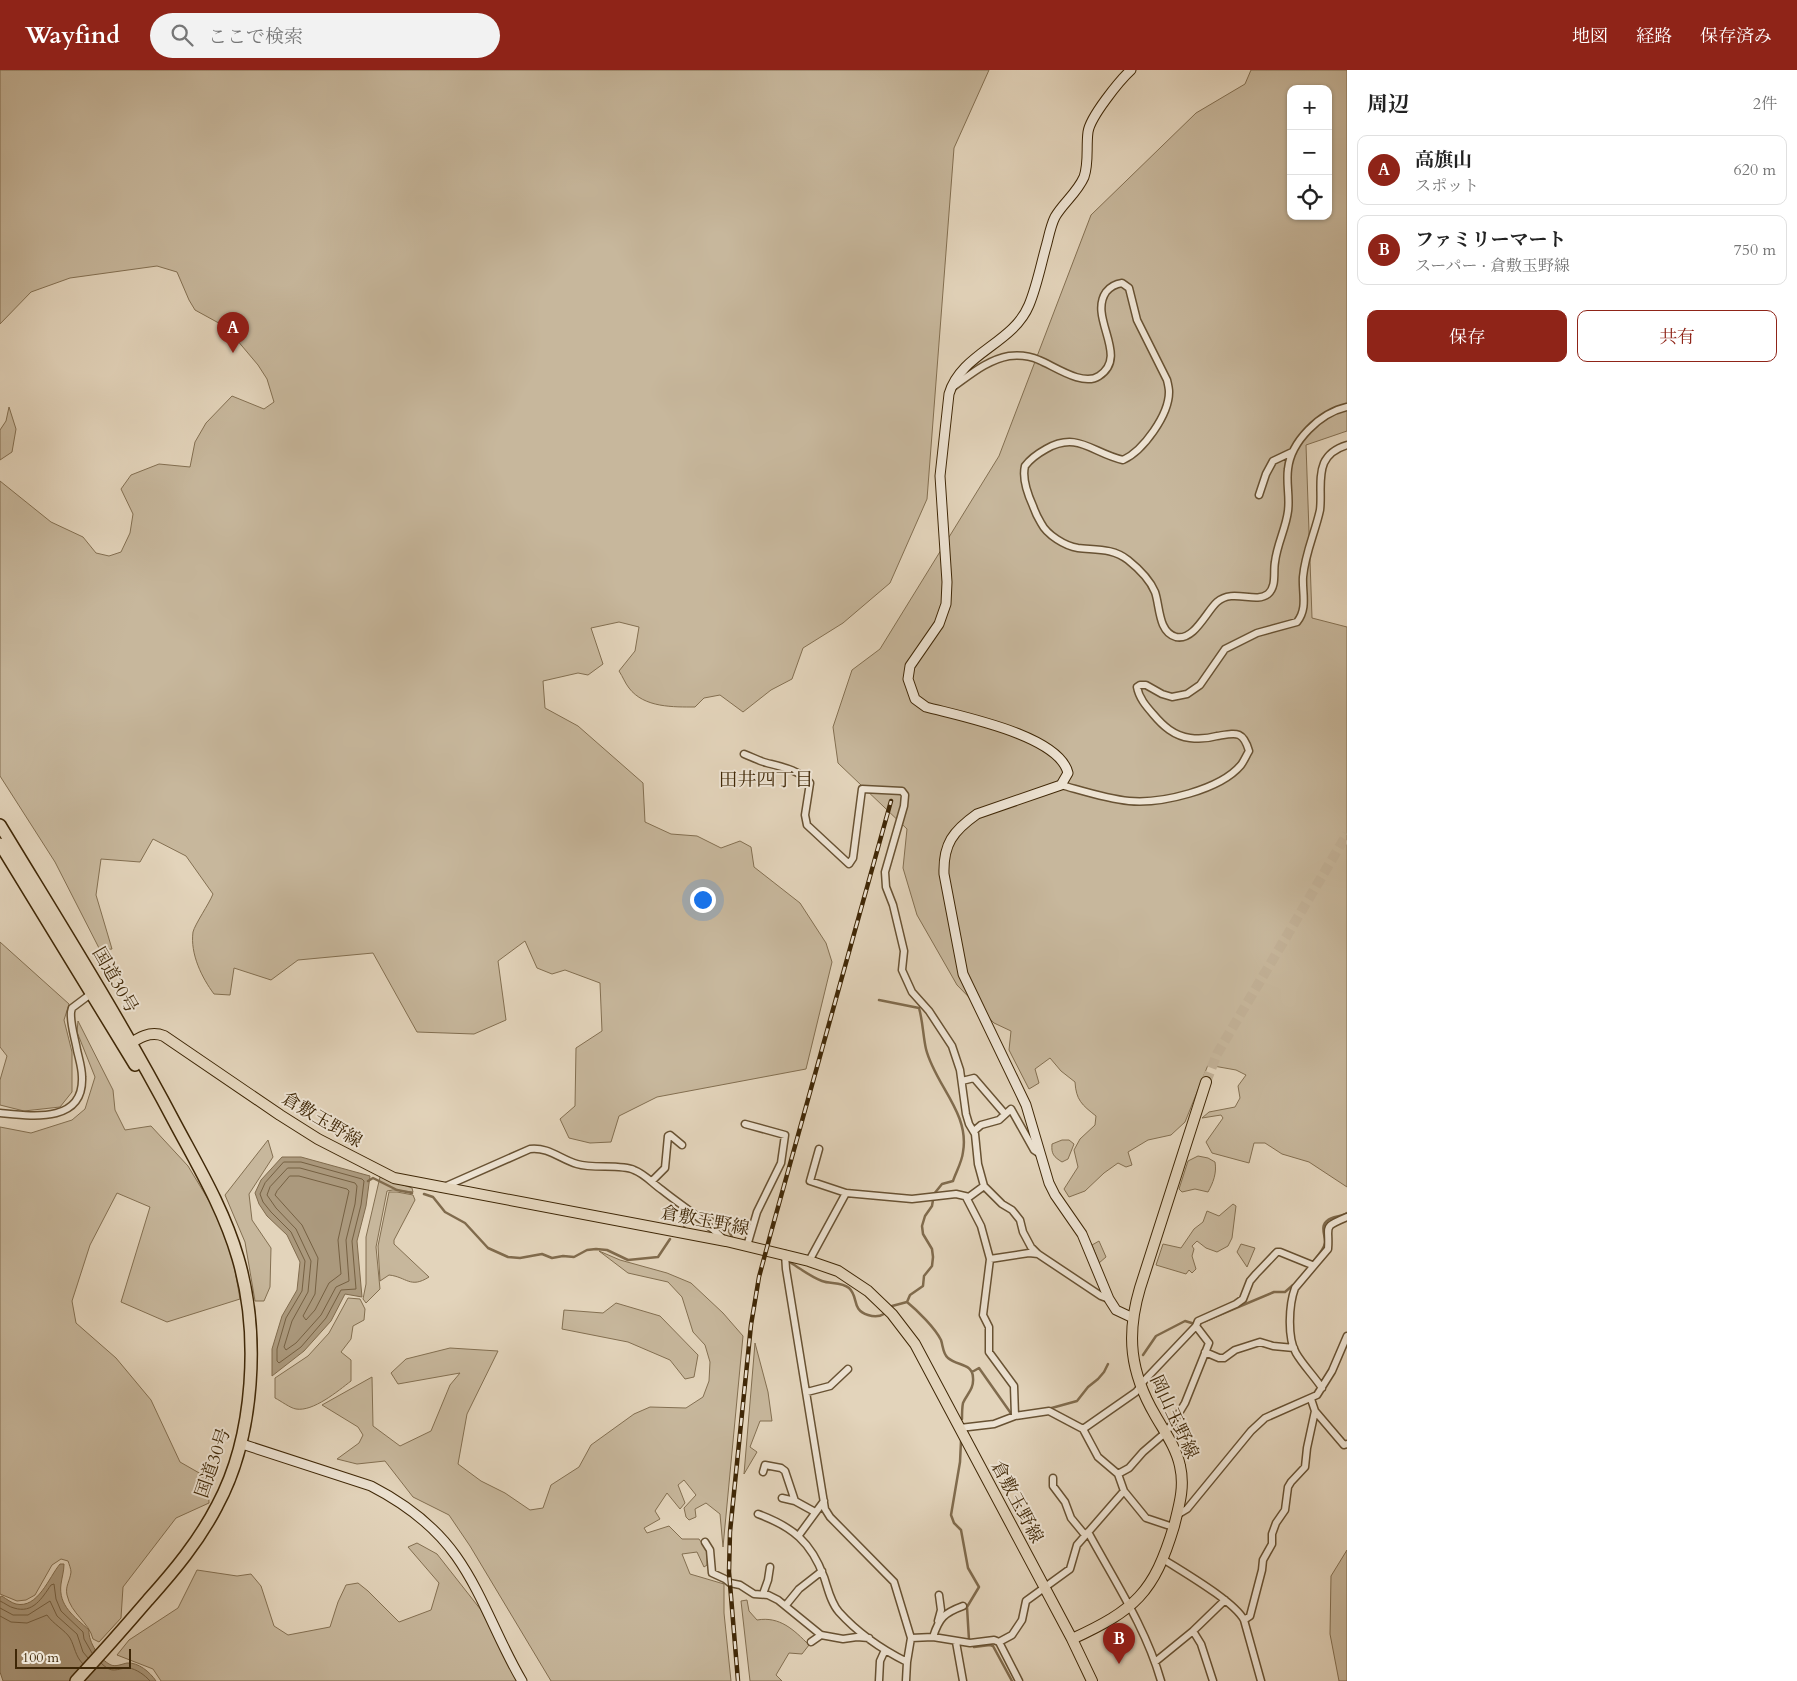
<!DOCTYPE html>
<html lang="ja">
<meta charset="utf-8">
<style>
:root{--surface:#fff;--page:#f2f2f2;--text:#222;--muted:#767676;--line:#e0e0e0;--accent:#8f2418}
body{margin:0;font-family:Cardo,"Noto Serif JP",serif;background:var(--page);color:var(--text)}
.controls{position:absolute;right:15px;top:15px;display:grid;overflow:hidden;border-radius:10px;box-shadow:0 1px 4px #0004}
.controls button{width:45px;height:45px;display:grid;place-items:center;padding:0;border:0;border-bottom:1px solid var(--line);background:var(--surface);color:var(--text);font:25px sans-serif}
.scale{position:absolute;left:15px;bottom:12px;width:116px;box-sizing:border-box;padding-left:5px;border:2px solid #3f2706;border-top:0;font-size:14px;line-height:18px;white-space:nowrap;color:#3f2706;-webkit-text-stroke:4px #ede3d3;paint-order:stroke}
.you{position:absolute;left:702px;top:829px;width:18px;height:18px;margin:-12px;border:4px solid #fff;border-radius:50%;background:#1a73e8;box-shadow:0 0 0 8px #1a73e833}
.badge{display:grid;place-items:center;width:32px;height:32px;border-radius:50%;background:var(--accent);color:#fff;font-size:16px;font-weight:700}
.pin{position:absolute;translate:-50% -41px;filter:drop-shadow(0 1px 2px #0008)}
.pin::after{content:'';position:absolute;top:26px;width:18px;height:15px;background:inherit;clip-path:polygon(0 0,100% 0,50% 100%)}
.list{margin:0;padding:0;list-style:none}
h2{display:flex;justify-content:space-between;align-items:center;height:65px;margin:0;padding:0 20px;font-size:21px}
h2 small{font-size:16px;font-weight:400;color:var(--muted)}
.list li{display:grid;grid-template-columns:32px 1fr auto;gap:15px;align-items:center;box-sizing:border-box;height:70px;margin:0 10px 10px;padding:0 10px;border:1px solid var(--line);border-radius:10px}
.list b{display:block;font-size:19px;white-space:nowrap}
.list p{margin:0;font-size:16px;white-space:nowrap;color:var(--muted)}
.list em{font-size:16px;font-style:normal;color:var(--muted)}
.actions{display:flex;gap:10px;padding:15px 20px}
.actions a{flex:1;padding:11px 0;border:1px solid var(--accent);border-radius:10px;text-align:center;font-size:18px;color:var(--accent)}
.actions .main{background:var(--accent);color:#fff}
.icon{flex:none;width:28px;height:28px;fill:none;stroke:currentColor;stroke-width:2;stroke-linecap:round;stroke-linejoin:round}
.map{position:relative;flex:none;width:1347px;height:1611px;overflow:hidden}
header{display:flex;align-items:center;gap:30px;box-sizing:border-box;height:70px;padding:0 25px;background:var(--accent);color:#fff}
header strong{font-size:24px}
nav{display:flex;gap:28px;margin-inline-start:auto;font-size:18px}
.search{width:350px;height:45px;background:var(--page);display:flex;align-items:center;gap:12px;box-sizing:border-box;padding:0 18px;border-radius:28px;color:var(--muted);font-size:19px}
main{display:flex}
aside{flex:1;background:var(--surface)}
.map>svg:first-child{display:block}
</style>
<header>
<strong>Wayfind</strong>
<div class="search"><svg class="icon" aria-label="search" viewBox="0 0 24 24"><circle cx="10" cy="10" r="6"/><path d="M15 15l6 6"/></svg>ここで検索</div>
<nav><a>地図</a><a>経路</a><a>保存済み</a></nav>
</header>
<main>
<div class="map">
<svg width="1347" height="1611" viewBox="0 0 1347 1611">
<rect width="100%" height="100%" fill="#e3d4bb"/>
<filter id="stains"><feTurbulence type="fractalNoise" baseFrequency=".004" numOctaves="4"/><feColorMatrix values="0 0 0 0 .2 0 0 0 0 .09 0 0 0 0 .02 0 0 0 .5 -.17"/></filter>
<radialGradient id="worn" r=".72"><stop offset=".6" stop-color="#630" stop-opacity="0"/><stop offset="1" stop-color="#630" stop-opacity=".3"/></radialGradient>
<path fill="#c7b79c" stroke="#836f51" fill-rule="evenodd" d="M0,0H989L954,78L927,429L890,513L843,553L803,578L792,609L771,620L743,642L720,625L704,628L695,637C674,637 644,638 629,618C625,613 623,607 619,601L635,581L639,557L619,552L591,558L603,594L588,605L578,603L543,611L545,638L578,656L643,713L645,752L671,764L697,766L721,778L740,771L751,777L754,797L800,833L826,873L832,892L806,999L657,1027L619,1046L611,1072L590,1073L569,1068L560,1049L575,1036L576,978L602,961L600,913L565,900L552,904L537,898L525,871L498,891L506,950L474,964L417,962L373,883L298,890L271,910L234,898L230,925L214,924C202,908 190,884 193,862C195,854 209,834 213,824L186,786L153,769L140,792L101,789L96,825L112,879L100,880L55,792L0,706V411L51,452L83,467L96,483L109,486L121,482L130,463L133,444L121,419L131,405L159,394L190,397L195,372L206,353L232,326L264,339L274,332L267,309L258,295L226,257L195,240L189,230L177,202L157,196L70,208L31,222L0,254Z
M1251,0H1347V361L1306,375L1312,548L1347,557V1117L1309,1092L1282,1084L1265,1073H1254L1249,1093L1212,1083L1206,1072L1223,1048L1221,1045L1202,1048L1209,1042L1235,1037L1240,1028L1238,1016L1246,1005L1236,1000L1208,995L1185,1052L1171,1065L1148,1070L1128,1082L1132,1095L1126,1097L1118,1093L1104,1103L1085,1121L1069,1127L1064,1119L1078,1097L1074,1080L1080,1069L1095,1055L1096,1046C1082,1035 1076,1030 1075,1012L1061,1001L1050,988L1035,999L1039,1013L1029,1019L1009,980L1011,961L994,953L957,915L917,845L903,798L907,759L838,693L833,657L852,600L880,579L999,386L1091,145L1196,43L1245,14ZM1291,19H1328V146H1291Z
M9,337L16,359L12,382L0,390V360L6,351Z
M0,872L69,934L64,950L72,982V1022L60,1037L24,1041L0,1035V1010L7,986L0,977Z
M78,951L113,1020L115,1040L125,1060L151,1056L188,1096L217,1144L233,1189L240,1229L167,1252L121,1232L150,1137L117,1123L90,1175L72,1231L76,1253L116,1288L151,1330L180,1392L208,1408L209,1433L176,1448L123,1517L121,1548L99,1572L93,1569C89,1552 71,1544 67,1525C65,1516 70,1511 71,1502C71,1499 69,1494 68,1491L61,1489L52,1495L35,1525L26,1530L17,1531L0,1524V1057L31,1063L72,1050L85,1039L95,1007L77,962Z
M268,1070L273,1087L249,1124L252,1150L271,1178L270,1217L264,1231H255L245,1172L225,1125Z
M1062,1070H1069L1074,1074L1068,1089L1062,1092C1054,1087 1051,1084 1052,1074Z
M1198,1086L1208,1088L1215,1092C1217,1103 1213,1113 1208,1122L1195,1119L1182,1122L1179,1119L1188,1091Z
M380,1107L412,1118L413,1122L393,1120L387,1121L376,1177L380,1219L366,1233L363,1229L366,1214V1167Z
M389,1122H397L413,1125L415,1130L394,1170V1174L429,1207C410,1219 407,1207 389,1205L380,1211L378,1176Z
M1233,1134L1236,1136L1232,1168L1228,1176L1217,1182L1206,1178L1197,1171L1192,1176L1194,1179L1192,1186L1196,1199L1192,1203L1189,1200L1186,1204L1156,1195L1163,1174L1181,1178L1194,1159L1203,1152L1207,1141L1219,1146Z
M1099,1171L1106,1187L1099,1193L1092,1175Z
M1241,1174L1255,1178L1247,1197L1237,1182Z
M599,1181L620,1190L667,1203L691,1213L723,1243L743,1266L723,1477L720,1444L706,1433L695,1439L696,1447L689,1450L686,1447L684,1438L696,1425L684,1410L678,1415L685,1433L680,1439L667,1423L655,1441L660,1449L644,1458L647,1463L669,1456L682,1469H699L707,1480V1495L704,1497L697,1482L682,1484L690,1504L724,1514V1543L731,1611H551L470,1476L449,1445L413,1427L385,1391L357,1394L337,1389L359,1373L363,1365L358,1357L322,1335L372,1307L373,1356L400,1376L431,1361L450,1315L460,1303L398,1314L391,1303L406,1289L450,1278L498,1281L467,1344L458,1394L481,1411L505,1423L530,1440L543,1438L551,1415L579,1397L591,1375L634,1344L650,1337L686,1338L703,1327L709,1311L710,1292L705,1275L693,1262L682,1227L668,1212L628,1203Z
M348,1228L360,1229L365,1239L364,1250L353,1256L351,1269L341,1282L351,1290V1311C338,1321 313,1342 296,1339C290,1338 281,1331 275,1328V1308L308,1286L329,1263Z
M616,1233L660,1246L698,1285L694,1307L685,1309L670,1290L628,1272L562,1259L564,1240L603,1243Z
M755,1273L768,1322L772,1351H760L750,1377L757,1382L744,1404Z
M417,1473L437,1484L481,1540L517,1611H161L153,1599L117,1585L129,1570L178,1538L197,1500L237,1506L251,1504L261,1516L274,1556L288,1565L330,1557L338,1532L346,1515L358,1513L368,1521L399,1552L431,1540L439,1513L408,1477Z
M1347,1480V1611H1339L1330,1564L1331,1506Z
M747,1530L749,1541L757,1550C780,1546 794,1560 809,1575L802,1584L789,1583L776,1605L782,1611H750L741,1531Z"/>
<path fill="#ab997d" stroke="#806b4d" d="M282,1087H301L370,1106L366,1136L357,1171L362,1227L345,1224L331,1251L304,1281L272,1306V1279L282,1246L297,1220L300,1192L287,1165L267,1146L259,1134L255,1123L261,1110Z
M60,1494H64C64,1501 62,1507 61,1514C58,1536 75,1547 89,1560C88,1572 100,1590 111,1595C116,1597 122,1594 127,1593C138,1592 150,1602 156,1611H3L0,1602V1527L2,1526C6,1529 12,1533 16,1534C38,1539 49,1507 60,1494Z"/>
<g fill="none" stroke-linecap="round" stroke-linejoin="round">
<path stroke="#756042" stroke-width="1" d="M284,1092H301L362,1109L364,1111L361,1135L352,1171L356,1219L341,1220L326,1248L301,1277L279,1293L277,1291V1279L286,1248L302,1221L305,1191L291,1162L271,1142L263,1132L260,1124L265,1113Z
M288,1098H300L355,1113L357,1116L355,1134L346,1170L349,1211L336,1217L321,1245L296,1273L286,1280L284,1277L292,1251L308,1222L311,1191L296,1159L276,1138L267,1125L270,1117Z
M290,1106H299L347,1119L349,1121L338,1170L341,1204L329,1213L315,1240L306,1250L303,1246L315,1224L318,1188L302,1155L275,1125L277,1121Z
M0,1531C5,1533 9,1537 14,1538C33,1544 42,1528 51,1515L54,1514L56,1529L61,1541L83,1562L84,1569L92,1583
M0,1538L13,1545H28L50,1531L57,1546L77,1564L83,1582L88,1588
M0,1546L11,1552L27,1553L47,1545C53,1554 65,1560 70,1568C75,1577 75,1586 83,1594
M101,1593C113,1605 116,1598 129,1598C136,1599 145,1605 150,1611"/>
<path stroke="#806b4d" stroke-width="2.5" d="M879,930L919,938C923,952 923,966 926,979C935,1015 970,1043 963,1082C962,1092 956,1102 953,1111L942,1114L934,1124L932,1136L925,1146L922,1156L923,1164L932,1179L933,1187L932,1196L924,1206L923,1216L910,1225L907,1232C918,1241 935,1258 941,1270C943,1276 943,1284 948,1288C957,1296 973,1293 973,1308C974,1319 967,1324 963,1333C962,1338 962,1344 962,1349
M368,1111L373,1108L397,1120L412,1123
M424,1124L433,1127L445,1142L465,1153L488,1178L508,1187L520,1188L542,1184L552,1188L563,1186L574,1187L587,1180L596,1179L607,1180L628,1190L658,1187L670,1169
M705,1147L723,1151L732,1167
M684,1156L693,1149
M791,1193C801,1199 811,1207 822,1211C830,1214 842,1212 849,1218C859,1227 851,1240 868,1245C874,1247 879,1247 884,1244
M1311,1194C1316,1188 1324,1180 1325,1173C1326,1166 1319,1156 1328,1150C1333,1146 1341,1147 1347,1143
M892,1236L907,1232
M1205,1251L1274,1222H1285L1293,1215
M1143,1285L1156,1266L1185,1251L1195,1254
M972,1302L979,1298L1010,1342
M1048,1339L1077,1331L1088,1317L1098,1309L1104,1302L1108,1294
M961,1371L960,1392L951,1445L954,1453L961,1460L968,1498L979,1517L967,1537L969,1570
M974,1577L990,1575L993,1576L1012,1611"/>
<path stroke="#c2b197" stroke-width="10" stroke-dasharray="10 5" stroke-linecap="butt" d="M1206,1012L1217,984L1347,764"/>
<g stroke="#685233" stroke-width="9">
<path id="street" d="M953,317C970,305 987,290 1009,286C1018,285 1030,286 1039,290C1054,296 1083,317 1099,306C1130,286 1088,248 1106,222C1110,217 1115,214 1122,213L1129,218L1137,250L1167,310C1168,314 1169,318 1169,322C1169,345 1143,381 1123,390C1092,383 1078,361 1046,379C1037,384 1031,388 1025,396C1022,408 1028,425 1033,436C1035,442 1038,448 1041,453C1047,465 1065,476 1078,478C1096,480 1113,478 1128,490C1138,498 1150,510 1155,522C1160,536 1158,562 1176,567C1194,571 1206,542 1217,532C1233,518 1255,534 1268,524C1277,516 1273,502 1275,492C1277,474 1286,458 1288,441C1290,427 1286,413 1288,399C1291,371 1320,343 1347,337
M1259,425L1266,404L1273,391L1292,382
M744,684C752,687 759,691 767,693C783,697 799,700 810,713L805,745L807,755L849,794L853,788L862,719L902,721L905,725L904,736L885,802L886,817L893,835L904,881L902,900L912,922L929,941L952,976L960,1000L966,1044L969,1054L975,1064L978,1094L984,1116L1002,1134L1012,1140L1020,1150L1023,1162L1031,1177L1038,1184L1101,1226L1109,1229
M1061,715C1083,721 1107,729 1129,731C1161,734 1220,720 1241,695C1244,691 1246,686 1249,681C1243,660 1236,663 1217,666C1210,668 1198,669 1190,668C1174,666 1163,656 1153,644C1146,636 1139,628 1137,617L1140,615H1146L1162,624L1172,627L1187,624L1200,615L1225,579L1257,563L1297,552C1308,538 1302,523 1303,507C1305,483 1315,463 1320,440C1322,425 1318,407 1324,393C1328,384 1337,378 1347,375
M962,1011L974,1008L1005,1044
M0,1043C31,1046 84,1054 82,1007C82,998 79,989 77,980C75,968 70,954 71,942L72,938L92,923
M745,1054L785,1065L781,1093L757,1142L747,1176
M974,1061L981,1055L999,1050L1011,1039L1034,1080L1040,1084
M819,1079L810,1111L846,1123
M652,1111L665,1098L668,1066L670,1065L682,1075
M444,1117L530,1079C549,1077 560,1089 577,1094C593,1099 621,1094 634,1100C645,1104 653,1114 662,1120C683,1137 707,1151 725,1171
M966,1127L981,1156L990,1189L983,1245L989,1257V1282L1014,1316L1015,1346
M785,1184L786,1199L825,1439L830,1447L894,1512L911,1568L907,1592L906,1611
M990,1189L1029,1183L1038,1184
M809,1191L846,1123L912,1129L956,1124L969,1127L984,1116
M1205,1282L1219,1288H1224L1235,1280L1260,1272L1273,1276L1294,1278
M1140,1315L1196,1256L1198,1251L1236,1234L1243,1229L1250,1211L1256,1204L1277,1182H1280L1312,1195
M1322,1318C1314,1306 1303,1295 1296,1283C1287,1268 1289,1234 1295,1218L1328,1179C1330,1155 1321,1158 1347,1147
M807,1322L830,1316L848,1299
M1315,1341L1344,1375L1347,1374
M960,1358L994,1354L1015,1346L1049,1341L1083,1359L1098,1387L1118,1404L1124,1421L1146,1448L1173,1457
M1083,1359L1136,1322L1140,1317
M763,1402L765,1395L781,1398L785,1401L795,1431
M1118,1404L1129,1398L1143,1382L1165,1363L1173,1353L1185,1333L1209,1273L1196,1256
M1053,1408V1416L1065,1432L1071,1448L1085,1465
M782,1428L795,1431L815,1442
M758,1444C793,1457 811,1472 824,1507C828,1519 831,1533 839,1542C857,1562 883,1580 907,1592
M1177,1445L1187,1439L1251,1361L1265,1348L1317,1325L1332,1301L1347,1266
M1088,1462C1114,1510 1146,1558 1161,1611
M799,1465L824,1431
M705,1472L710,1480L712,1503L725,1509L730,1513L740,1515L754,1524L768,1525L778,1530L821,1565L843,1569L857,1567L869,1568
M1163,1489C1183,1502 1234,1531 1244,1550L1261,1611
M763,1524L768,1510L770,1497
M786,1535L799,1519L822,1501
M1244,1550L1250,1546L1262,1500L1263,1490L1272,1474V1464L1276,1453L1285,1440L1288,1417L1291,1412L1305,1397L1307,1378L1315,1341L1311,1329
M938,1551L941,1540L939,1525
M1193,1561L1201,1574L1213,1611
M933,1567C939,1548 944,1543 963,1536
M911,1568L933,1567L970,1573L994,1570L999,1572L1012,1565L1022,1550L1026,1531L1070,1499L1077,1475L1124,1421
M811,1572L821,1565
M956,1572L963,1611
M999,1572L1019,1611
M1155,1592L1193,1561L1225,1530
M879,1611L880,1591L885,1580"/>
</g>
<g stroke="#3f2706" stroke-width="11">
<path id="secondary" d="M1131,0C1120,10 1090,47 1088,62C1086,77 1089,93 1084,107C1077,123 1063,133 1055,147C1051,155 1049,165 1047,173C1041,194 1037,216 1029,235C1013,274 961,283 949,324L940,406L947,512L946,534L939,554L910,596L908,609L915,629L926,637C959,646 1059,665 1068,703L1061,715L977,744C953,761 943,774 944,804L963,904L1026,1035L1049,1113L1055,1125L1082,1164L1109,1229L1116,1240L1133,1248
M242,1374L371,1416C404,1433 434,1455 456,1486C483,1524 498,1571 522,1611"/>
</g>
<g stroke="#3f2706" stroke-width="12">
<path id="primary" d="M125,977C137,969 149,960 164,966L280,1045L318,1069L394,1108L726,1171L809,1191L838,1201L868,1221L892,1244L915,1274L1072,1569L1092,1611
M1072,1569C1135,1540 1154,1523 1174,1456C1179,1436 1185,1417 1180,1396C1176,1377 1164,1361 1155,1345C1130,1302 1126,1265 1140,1218L1206,1012"/>
</g>
<g stroke="#3f2706" stroke-width="14">
<path id="highway" d="M0,755C60,854 122,952 176,1055C199,1098 224,1140 238,1188C260,1263 255,1366 217,1436C199,1471 174,1501 148,1530C124,1558 101,1584 76,1611
M0,774L135,995"/>
</g>
<use href="#street" stroke="#ede3d3" stroke-width="6"/>
<use href="#secondary" stroke="#ede3d3" stroke-width="9"/>
<use href="#primary" stroke="#e3d4bb" stroke-width="10"/>
<use href="#highway" stroke="#e3d4bb" stroke-width="11"/>
<g stroke="#3f2706" stroke-width="4.5">
<path id="rail" d="M738,1611L729,1502L730,1462L751,1255L759,1207L770,1166L891,731"/>
</g>
<use href="#rail" stroke="#ede3d3" stroke-width="2.5" stroke-dasharray="8" stroke-linecap="butt"/>
</g>
<g text-anchor="middle" dominant-baseline="central" stroke-width="4" stroke-linejoin="round" paint-order="stroke">
<g font-size="18" fill="#3f2706" stroke="#ede3d3">
<text transform="translate(115 910) rotate(60)">国道30号</text>
<text transform="translate(322 1050) rotate(31)">倉敷玉野線</text>
<text transform="translate(705 1151) rotate(11)">倉敷玉野線</text>
<text transform="translate(1174 1347) rotate(65)">岡山玉野線</text>
<text transform="translate(213 1393) rotate(-71)">国道30号</text>
<text transform="translate(1017 1432) rotate(62)">倉敷玉野線</text>
</g>
<g font-size="19" fill="#3f2706" stroke="#ede3d3">
<text x="766" y="710">田井四丁目</text>
</g>
</g>
<rect width="100%" height="100%" filter="url(#stains)"/>
<rect width="100%" height="100%" fill="url(#worn)"/>
</svg>
<div class="controls">
<button>+</button>
<button>−</button>
<button><svg class="icon" aria-label="locate" viewBox="0 0 24 24"><circle cx="12" cy="12" r="6"/><path d="M12 2v4M12 18v4M2 12h4M18 12h4"/></svg></button>
</div>
<div class="scale">100 m</div>
<div class="you"></div>
<div class="pin badge" style="left:233px;top:283px">A</div>
<div class="pin badge" style="left:1119px;top:1594px">B</div>
</div>
<aside>
<h2>周辺<small>2件</small></h2>
<ul class="list">
<li><span class="badge">A</span><div><b>高旗山</b><p>スポット</p></div><em>620 m</em></li>
<li><span class="badge">B</span><div><b>ファミリーマート</b><p>スーパー · 倉敷玉野線</p></div><em>750 m</em></li>
</ul>
<div class="actions"><a class="main">保存</a><a>共有</a></div>
</aside>
</main>
